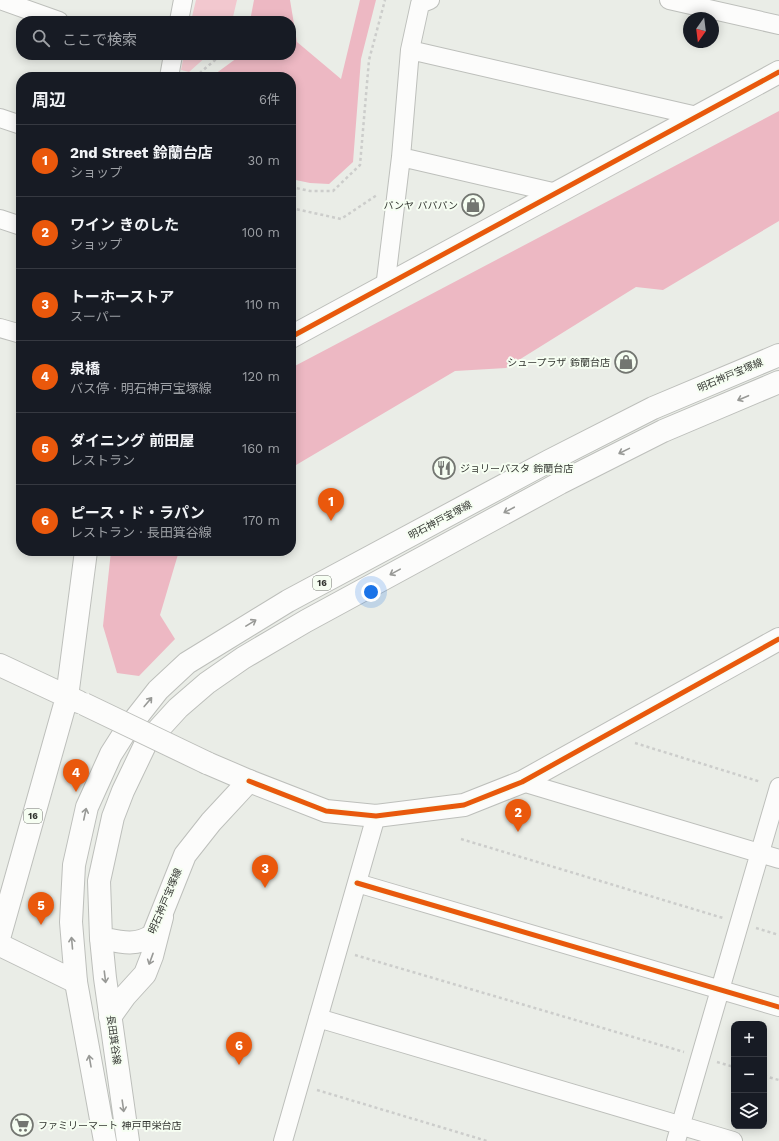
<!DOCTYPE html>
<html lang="ja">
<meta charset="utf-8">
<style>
:root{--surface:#171b24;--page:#20242c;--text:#f1f3f6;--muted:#9ea1a6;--line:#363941;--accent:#ea580c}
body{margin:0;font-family:"Work Sans","Noto Sans JP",sans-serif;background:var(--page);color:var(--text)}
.controls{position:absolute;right:12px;bottom:12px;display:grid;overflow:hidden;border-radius:8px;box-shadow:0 2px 10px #0003}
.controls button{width:36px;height:36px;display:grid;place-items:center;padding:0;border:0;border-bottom:1px solid var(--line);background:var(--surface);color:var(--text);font:20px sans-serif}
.compass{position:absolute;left:683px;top:12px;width:36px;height:36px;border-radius:50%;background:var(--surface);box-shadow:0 2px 10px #0003;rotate:194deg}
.you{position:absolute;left:371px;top:592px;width:14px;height:14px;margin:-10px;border:3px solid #fff;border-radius:50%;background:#1a73e8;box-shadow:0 0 0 6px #1a73e833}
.badge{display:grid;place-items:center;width:26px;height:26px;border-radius:50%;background:var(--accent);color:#fff;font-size:13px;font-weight:700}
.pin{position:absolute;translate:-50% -33px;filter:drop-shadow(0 1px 2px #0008)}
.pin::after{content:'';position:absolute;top:21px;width:14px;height:12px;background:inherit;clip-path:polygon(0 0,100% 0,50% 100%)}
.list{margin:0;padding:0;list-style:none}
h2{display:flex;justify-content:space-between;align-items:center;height:52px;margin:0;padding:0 16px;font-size:17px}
h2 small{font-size:13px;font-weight:400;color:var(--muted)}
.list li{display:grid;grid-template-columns:26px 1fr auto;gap:12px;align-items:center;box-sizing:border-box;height:72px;padding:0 16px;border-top:1px solid var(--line)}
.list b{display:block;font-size:15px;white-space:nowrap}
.list p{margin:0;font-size:13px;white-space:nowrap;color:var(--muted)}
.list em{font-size:13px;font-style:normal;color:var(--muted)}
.icon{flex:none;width:22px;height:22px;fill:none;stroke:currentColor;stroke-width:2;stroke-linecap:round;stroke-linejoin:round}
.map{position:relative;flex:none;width:779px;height:1141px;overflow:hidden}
.search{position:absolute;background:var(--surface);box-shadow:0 2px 10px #0003;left:16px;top:16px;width:280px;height:44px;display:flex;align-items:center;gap:10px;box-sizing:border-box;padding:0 14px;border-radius:16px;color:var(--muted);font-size:15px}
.panel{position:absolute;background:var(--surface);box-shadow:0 2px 10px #0003;left:16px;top:72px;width:280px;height:484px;border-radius:16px}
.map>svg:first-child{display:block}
</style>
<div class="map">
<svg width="779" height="1141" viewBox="0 0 779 1141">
<rect width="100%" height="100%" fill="#eaede7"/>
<path fill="#f2c8cf" d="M196,0H237L232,21H191Z
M184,55H208L189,72L181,70Z"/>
<path fill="#edb8c3" d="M254,0H290L297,42L341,79L360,0H376L361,59L353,162L329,184L310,183L291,179V77H211L241,55H291V21H250Z
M779,111V221L663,290L636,287L506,368L455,371L291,468V368Z
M111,551H179L160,615L175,639L139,676L117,673L103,626Z"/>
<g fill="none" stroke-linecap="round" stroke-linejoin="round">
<g stroke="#bdbfbb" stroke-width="20">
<path id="street" d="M0,0L59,21
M669,0L779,25
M179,21L183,0
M410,50L697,116
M169,77L173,55
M0,118L21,125
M401,157L557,193
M0,219L21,226
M385,288L401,157L410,50L420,4L430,0
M0,328L21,334
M522,782L779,859
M357,883L779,1007
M318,1018L733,1141
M283,1141L376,816
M676,1141L779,787"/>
</g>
<g stroke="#bdbfbb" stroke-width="24">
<path id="secondary" d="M291,337L779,72
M67,697L86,551
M249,781L326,811L376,816L464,805L522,782L779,639
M101,938L105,978L128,1141
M76,982L105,1141
M110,1017L125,996L145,974L152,956L162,917"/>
</g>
<g stroke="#bdbfbb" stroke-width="24">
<path id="primary" d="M0,665L79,702
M207,763L249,781L211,822L185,855L153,935C136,947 120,942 101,938L99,881L113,817L123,791L146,743L178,708L207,683L243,658L306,621L560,483L663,431L779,382
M0,935L67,697
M0,945L76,982
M76,982L71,922L74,865L87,807L111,754L125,732L158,690L187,663L288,601L549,461L653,408L779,355"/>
</g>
<path stroke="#cccdcb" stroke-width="2.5" stroke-dasharray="3 3" stroke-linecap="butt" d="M195,77L221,55
M291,187L310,191H333L360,165L369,60L385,0
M291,208L341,219L377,195
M635,743L761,782
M461,839L723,918
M756,928L779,935
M355,955L684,1052
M717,1062L734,1067
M764,1076L779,1080
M317,1090L487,1141"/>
<use href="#street" stroke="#fcfcfb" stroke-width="18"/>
<use href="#secondary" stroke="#fcfcfb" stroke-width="22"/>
<use href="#primary" stroke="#fcfcfb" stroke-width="22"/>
<g stroke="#bdbfbb" stroke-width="24" stroke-linecap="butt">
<path id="primary-bridge" d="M84,704L207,763"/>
</g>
<use href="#primary-bridge" stroke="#fcfcfb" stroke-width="22"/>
<g stroke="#f6fef2" stroke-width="8">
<path id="cycleway" d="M291,337L779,72
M249,781L326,811L376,816L464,805L522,782L779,639
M357,883L779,1007"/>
</g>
<use href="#cycleway" stroke="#e8590c" stroke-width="5"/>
</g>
<defs><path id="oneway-shaft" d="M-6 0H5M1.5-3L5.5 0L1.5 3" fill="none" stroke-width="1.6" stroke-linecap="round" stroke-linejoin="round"/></defs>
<g stroke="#989996">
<use href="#oneway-shaft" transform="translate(743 398) rotate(157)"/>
<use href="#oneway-shaft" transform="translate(624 451) rotate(154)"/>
<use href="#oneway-shaft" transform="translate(509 510) rotate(152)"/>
<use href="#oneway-shaft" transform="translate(395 572) rotate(151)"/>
<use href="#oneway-shaft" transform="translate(251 623) rotate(-31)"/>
<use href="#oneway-shaft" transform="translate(148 702) rotate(-50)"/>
<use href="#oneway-shaft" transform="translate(85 814) rotate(-78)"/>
<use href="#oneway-shaft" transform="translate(72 943) rotate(-95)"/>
<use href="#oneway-shaft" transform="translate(151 959) rotate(110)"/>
<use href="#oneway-shaft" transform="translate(105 977) rotate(83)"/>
<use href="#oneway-shaft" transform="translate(90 1061) rotate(-100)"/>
<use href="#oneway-shaft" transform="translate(123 1106) rotate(82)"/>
</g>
<defs>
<g id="shop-ring" transform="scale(1.15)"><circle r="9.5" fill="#f6fef2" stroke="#737671" stroke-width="1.5"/><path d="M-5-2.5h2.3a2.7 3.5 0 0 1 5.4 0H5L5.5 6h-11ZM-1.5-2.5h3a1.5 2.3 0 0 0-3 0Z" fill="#737671"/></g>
<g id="restaurant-ring" transform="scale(1.15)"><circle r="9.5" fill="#f6fef2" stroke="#737671" stroke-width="1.5"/><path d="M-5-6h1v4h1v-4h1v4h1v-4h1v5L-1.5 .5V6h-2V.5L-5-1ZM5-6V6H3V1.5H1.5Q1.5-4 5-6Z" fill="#737671"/></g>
<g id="supermarket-ring" transform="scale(1.15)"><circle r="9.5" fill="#f6fef2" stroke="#737671" stroke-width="1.5"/><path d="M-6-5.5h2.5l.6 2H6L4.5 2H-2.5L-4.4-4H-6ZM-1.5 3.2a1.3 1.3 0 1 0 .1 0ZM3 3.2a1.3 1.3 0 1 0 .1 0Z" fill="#737671"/></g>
</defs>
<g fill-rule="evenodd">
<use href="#shop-ring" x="473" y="205"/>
<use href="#shop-ring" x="626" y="362"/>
<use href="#restaurant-ring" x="444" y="468"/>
<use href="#supermarket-ring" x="22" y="1125"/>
</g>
<g text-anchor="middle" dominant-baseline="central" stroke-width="4" stroke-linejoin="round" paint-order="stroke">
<g fill="#f6fef2" stroke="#6e726b" stroke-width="1">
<rect x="313" y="576" width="18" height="14" rx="3"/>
<rect x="24" y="809" width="18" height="14" rx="3"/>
</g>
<g font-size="9" font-weight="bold" fill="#333631">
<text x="322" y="583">16</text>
<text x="33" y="816">16</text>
</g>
<g font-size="10" fill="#333631" stroke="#f6fef2" text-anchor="end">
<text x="458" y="205">パンヤ パパパン</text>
<text x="610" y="362">シュープラザ 鈴蘭台店</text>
<text x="460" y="468" text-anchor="start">ジョリーパスタ 鈴蘭台店</text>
<text x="38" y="1125" text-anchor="start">ファミリーマート 神戸甲栄台店</text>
</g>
<g font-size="10" fill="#333631" stroke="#f6fef2">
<text transform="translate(730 375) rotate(-23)">明石神戸宝塚線</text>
<text transform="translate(440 520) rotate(-28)">明石神戸宝塚線</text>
<text transform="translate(165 901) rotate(-67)">明石神戸宝塚線</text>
<text transform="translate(114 1040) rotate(82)">長田箕谷線</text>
</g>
</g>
</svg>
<div class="controls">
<button>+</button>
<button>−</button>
<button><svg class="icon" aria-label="layers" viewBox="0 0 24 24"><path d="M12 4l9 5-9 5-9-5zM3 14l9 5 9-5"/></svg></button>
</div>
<svg class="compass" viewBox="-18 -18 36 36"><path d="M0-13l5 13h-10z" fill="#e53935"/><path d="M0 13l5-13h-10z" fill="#9ea1a6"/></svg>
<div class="you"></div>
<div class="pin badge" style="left:331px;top:521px">1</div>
<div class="pin badge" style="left:518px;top:832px">2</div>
<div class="pin badge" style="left:265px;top:888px">3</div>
<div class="pin badge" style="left:76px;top:792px">4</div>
<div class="pin badge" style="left:41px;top:925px">5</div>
<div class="pin badge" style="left:239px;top:1065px">6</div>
<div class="search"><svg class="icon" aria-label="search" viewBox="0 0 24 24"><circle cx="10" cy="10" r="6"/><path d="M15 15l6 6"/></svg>ここで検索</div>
<section class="panel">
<h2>周辺<small>6件</small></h2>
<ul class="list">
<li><span class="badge">1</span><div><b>2nd Street 鈴蘭台店</b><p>ショップ</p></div><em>30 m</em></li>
<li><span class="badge">2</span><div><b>ワイン きのした</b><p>ショップ</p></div><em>100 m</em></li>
<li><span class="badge">3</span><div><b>トーホーストア</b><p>スーパー</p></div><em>110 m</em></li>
<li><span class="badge">4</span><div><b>泉橋</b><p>バス停 · 明石神戸宝塚線</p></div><em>120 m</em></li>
<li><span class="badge">5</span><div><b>ダイニング 前田屋</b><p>レストラン</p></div><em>160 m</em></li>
<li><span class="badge">6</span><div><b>ピース・ド・ラパン</b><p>レストラン · 長田箕谷線</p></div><em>170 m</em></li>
</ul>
</section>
</div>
